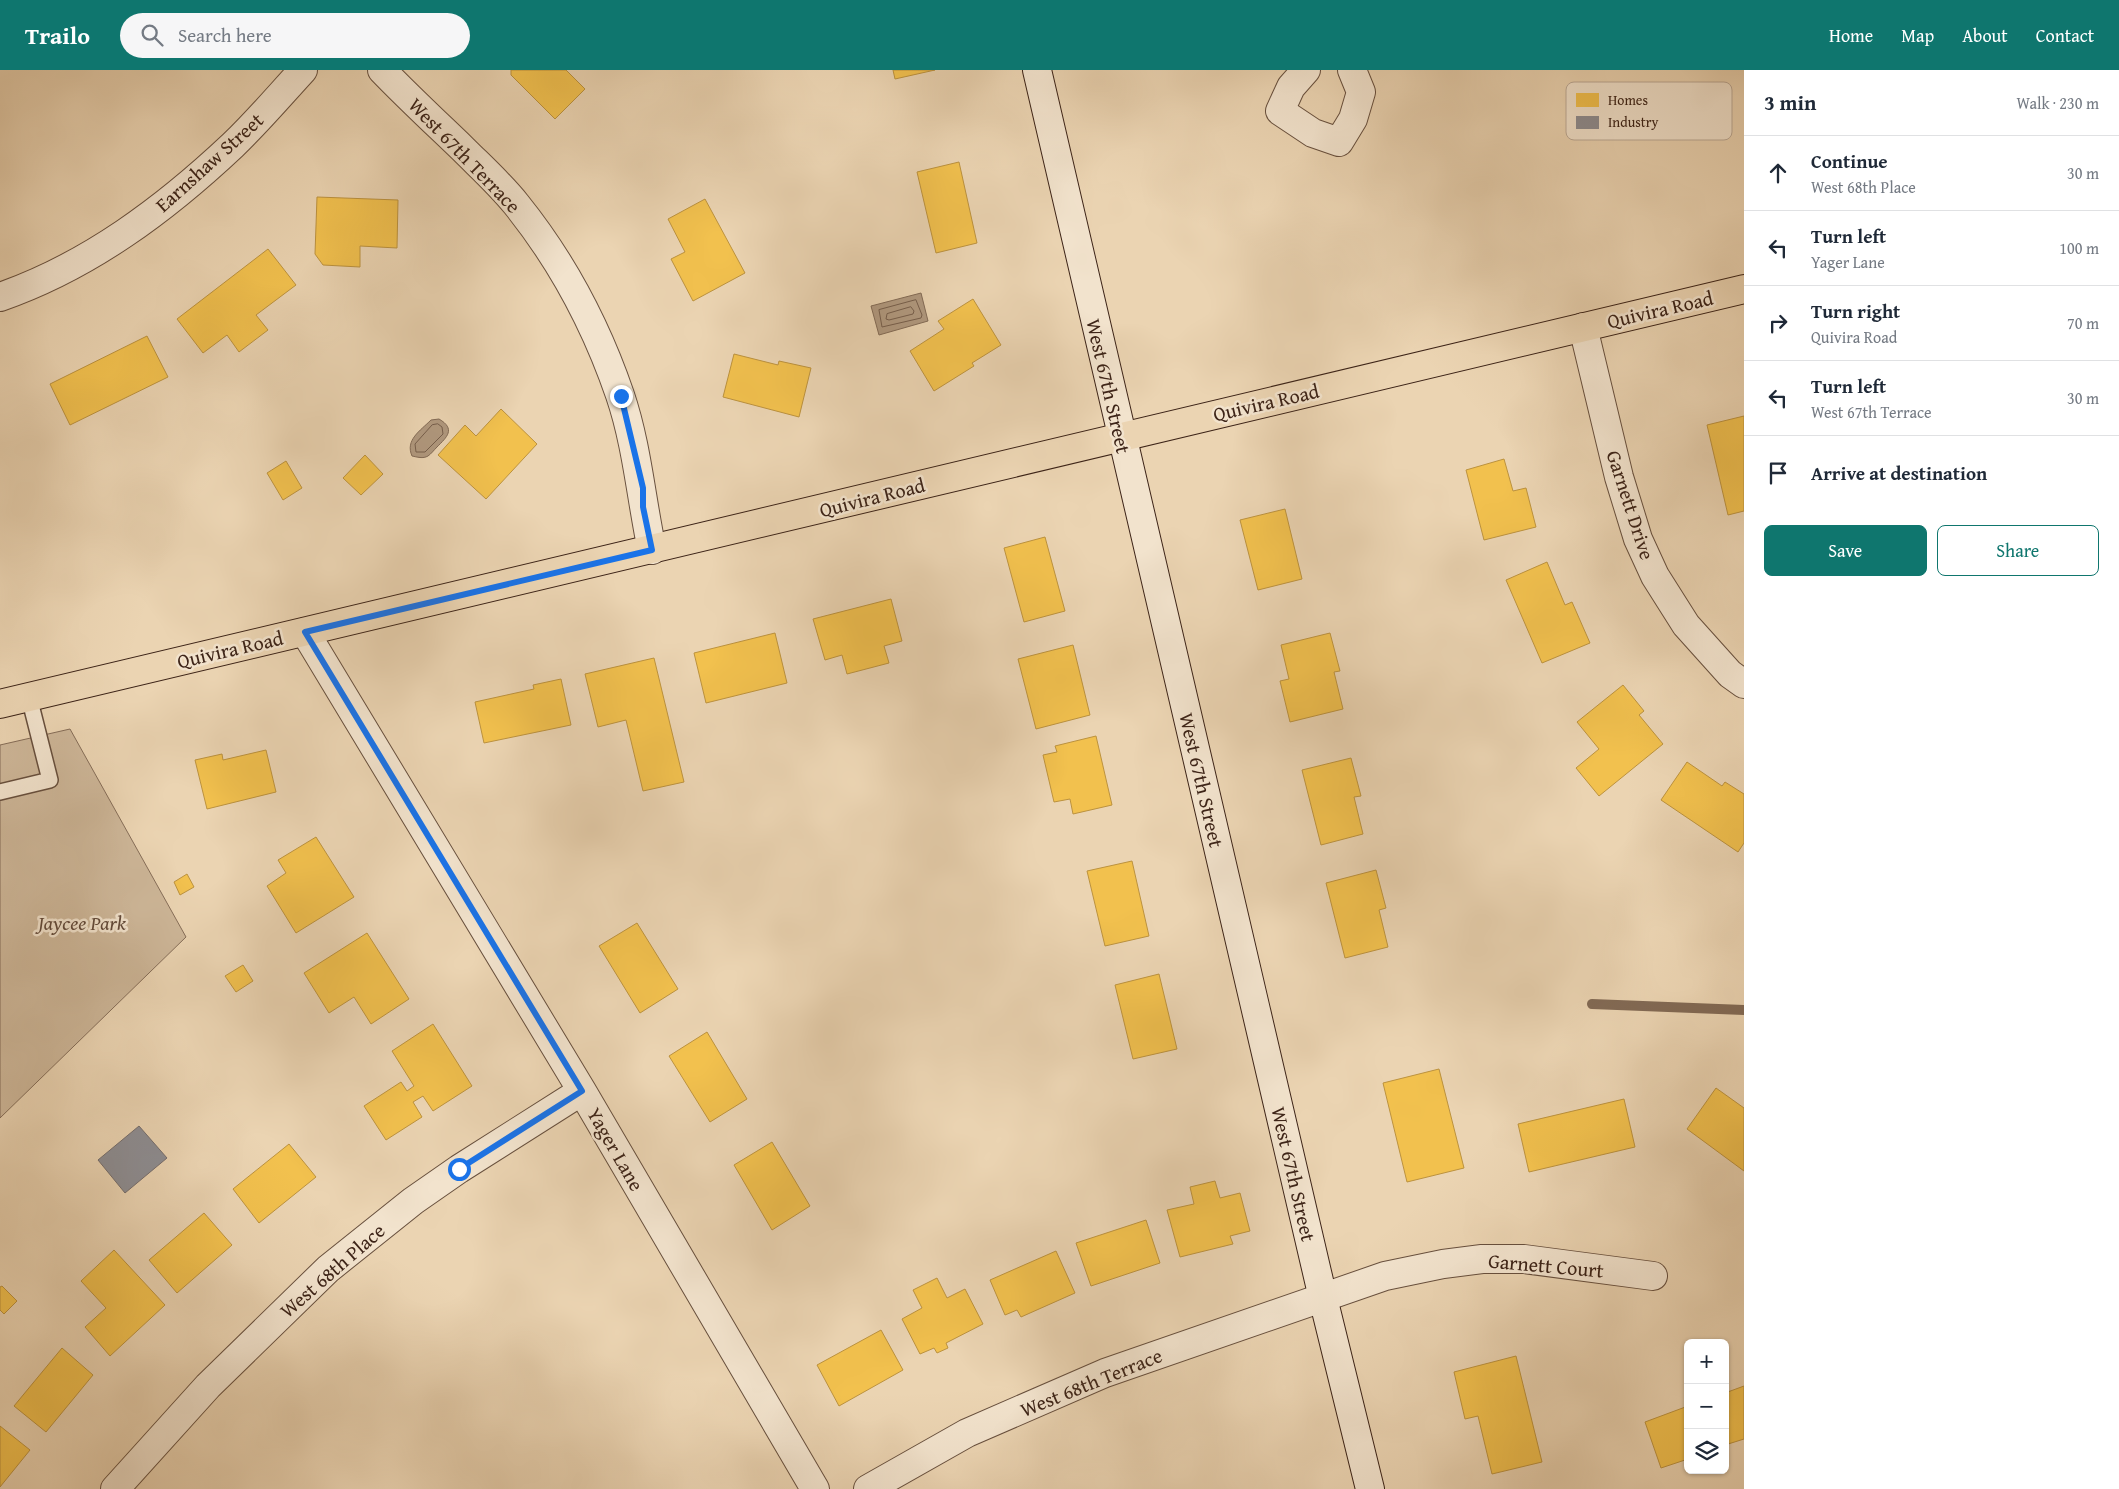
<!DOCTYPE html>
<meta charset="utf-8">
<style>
:root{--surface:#fff;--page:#f6f6f7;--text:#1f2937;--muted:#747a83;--line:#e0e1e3;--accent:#0f766e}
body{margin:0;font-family:"Gentium Book Plus",serif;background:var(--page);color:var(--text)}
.controls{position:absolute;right:15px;bottom:15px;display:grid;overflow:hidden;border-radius:8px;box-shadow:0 1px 4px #0004}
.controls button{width:45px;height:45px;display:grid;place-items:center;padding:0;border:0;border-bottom:1px solid var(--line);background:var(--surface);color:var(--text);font:25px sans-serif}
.stop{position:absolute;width:15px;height:15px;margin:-11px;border:4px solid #1a73e8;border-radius:50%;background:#fff}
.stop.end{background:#1a73e8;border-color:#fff;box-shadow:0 1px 5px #0008}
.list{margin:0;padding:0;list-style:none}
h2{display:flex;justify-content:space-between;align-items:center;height:65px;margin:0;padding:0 20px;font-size:21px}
h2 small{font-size:16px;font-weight:400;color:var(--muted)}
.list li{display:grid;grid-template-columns:32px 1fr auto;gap:15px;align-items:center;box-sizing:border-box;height:75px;padding:0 20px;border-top:1px solid var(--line)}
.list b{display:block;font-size:19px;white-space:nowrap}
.list p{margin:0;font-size:16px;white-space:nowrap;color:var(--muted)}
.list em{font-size:16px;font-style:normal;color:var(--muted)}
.actions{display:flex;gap:10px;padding:15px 20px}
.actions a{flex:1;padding:11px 0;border:1px solid var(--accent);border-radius:8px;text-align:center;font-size:18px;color:var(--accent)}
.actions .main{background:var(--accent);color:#fff}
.icon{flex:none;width:28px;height:28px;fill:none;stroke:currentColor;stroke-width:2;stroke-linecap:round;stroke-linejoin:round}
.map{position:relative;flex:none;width:1744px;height:1419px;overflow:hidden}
header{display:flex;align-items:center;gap:30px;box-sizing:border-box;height:70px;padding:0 25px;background:var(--accent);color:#fff}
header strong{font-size:24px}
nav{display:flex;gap:28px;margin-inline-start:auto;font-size:18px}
.search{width:350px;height:45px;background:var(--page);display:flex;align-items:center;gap:12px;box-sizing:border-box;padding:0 18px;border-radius:28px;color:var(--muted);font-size:19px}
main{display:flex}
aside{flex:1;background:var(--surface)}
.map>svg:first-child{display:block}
</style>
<header>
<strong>Trailo</strong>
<div class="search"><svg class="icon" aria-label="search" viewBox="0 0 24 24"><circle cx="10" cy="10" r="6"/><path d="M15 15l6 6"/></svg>Search here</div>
<nav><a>Home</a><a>Map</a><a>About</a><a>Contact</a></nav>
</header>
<main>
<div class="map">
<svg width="1744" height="1419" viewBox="0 0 1744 1419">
<rect width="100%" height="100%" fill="#ebd4b2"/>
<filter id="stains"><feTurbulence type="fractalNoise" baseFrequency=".004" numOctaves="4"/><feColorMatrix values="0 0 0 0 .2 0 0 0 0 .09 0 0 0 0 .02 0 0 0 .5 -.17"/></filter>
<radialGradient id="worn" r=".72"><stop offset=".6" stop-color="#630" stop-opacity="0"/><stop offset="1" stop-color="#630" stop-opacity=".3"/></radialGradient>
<path fill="#cdb698" stroke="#856d58" d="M70,659L186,867L0,1048V675Z"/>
<path fill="#b0987e" stroke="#826a55" d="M921,223L928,251L879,265L871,236Z
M439,349C456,359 447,367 437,377C434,380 431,384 428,386C423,389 417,387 412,386C405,370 420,361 431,350Z"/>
<path fill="#f2c14e" stroke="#bc923e" d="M511,0H566L585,19L555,49L511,5Z
M893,0H935L895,9Z
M959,92L977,173L936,183L917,102Z
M317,127L398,130L397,178L360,176V197L323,195L315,184Z
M705,129L745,203L693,231L671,189L685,182L668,149Z
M268,179L296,215L256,245L268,260L239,282L227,265L203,283L177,249Z
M973,229L1001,275L972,293L974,296L934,321L910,281L944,259L938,251Z
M147,266L168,307L70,355L50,314Z
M734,284L778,295L779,291L811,298L799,347L723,327Z
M501,339L537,374L486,429L438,385L465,355L476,366Z
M1744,346V441L1728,445L1707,355Z
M365,385L383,404L361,425L343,408Z
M1504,389L1513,421L1526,418L1536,457L1484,470L1466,400Z
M286,391L302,418L283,430L267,403Z
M1285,439L1302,509L1258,520L1240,450Z
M1045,467L1065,541L1024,552L1004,478Z
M1547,492L1565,535L1572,532L1590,573L1542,593L1506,510Z
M891,529L902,571L884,576L889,593L847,604L842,585L825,590L813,549Z
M775,563L787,613L706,633L694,583Z
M1330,563L1340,601L1334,602L1343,639L1290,652L1280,611L1289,609L1281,575Z
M1073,575L1090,645L1036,659L1018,589Z
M654,588L684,712L643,721L626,650L598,657L585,604Z
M561,609L571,655L484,673L475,632L534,619L533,615Z
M1623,615L1644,641L1639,645L1663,674L1599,726L1576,698L1599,679L1577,652Z
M1096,666L1112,735L1073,744L1070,729L1054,732L1043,685L1057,682L1055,676Z
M266,680L276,722L207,739L195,690L222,684L223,690Z
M1351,688L1361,726L1354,727L1363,764L1321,775L1302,700Z
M1687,692L1722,716L1725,712L1744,724V773L1738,782L1661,730Z
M316,767L354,827L296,863L267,816L286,803L278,790Z
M1132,791L1149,866L1105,876L1087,801Z
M1376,800L1386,838L1379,840L1388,877L1345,888L1326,813Z
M187,804L194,817L180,825L174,812Z
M637,853L678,919L640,943L599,876Z
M367,863L409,929L371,954L354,927L329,943L304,903Z
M243,895L253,911L236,922L225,906Z
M1159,904L1177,979L1133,989L1115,915Z
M433,954L472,1016L433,1041L423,1026L413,1032L422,1047L386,1070L364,1036L401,1012L407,1021L414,1016L392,981Z
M707,962L747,1029L710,1052L669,986Z
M1439,999L1464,1098L1407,1112L1383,1013Z
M1716,1018L1744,1038V1101L1687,1059Z
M1624,1029L1635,1077L1529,1102L1518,1054Z
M772,1072L810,1136L772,1160L734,1095Z
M289,1074L316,1107L259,1153L233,1119Z
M1215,1111L1220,1128L1240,1123L1250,1161L1230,1166L1233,1174L1180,1187L1167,1140L1194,1134L1190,1117Z
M204,1143L232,1175L177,1223L149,1190Z
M1146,1150L1160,1193L1091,1216L1076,1173Z
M114,1180L165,1235L110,1286L85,1257L106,1238L81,1211Z
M1056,1181L1075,1223L1021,1247L1017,1240L1005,1245L990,1210Z
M937,1208L947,1228L965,1219L983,1254L946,1273L948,1278L937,1283L934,1278L920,1284L902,1249L922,1238L913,1220Z
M2,1216L17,1231L4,1244L0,1240V1217Z
M881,1260L903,1300L839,1336L817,1295Z
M62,1278L93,1305L46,1362L14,1336Z
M1516,1286L1542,1392L1492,1404L1478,1346L1465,1349L1454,1302Z
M1744,1316V1369L1725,1375V1323Z
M1688,1336V1389L1661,1398L1645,1352Z
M0,1356L30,1380L0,1417Z"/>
<path fill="#8d8d92" stroke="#756e6d" d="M139,1056L167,1088L125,1123L98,1090Z"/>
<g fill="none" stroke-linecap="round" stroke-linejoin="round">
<path stroke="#765e4b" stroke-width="1" d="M916,230L922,245L921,248L882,257L879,240Z
M911,237L914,241L913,244L889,250L886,249L887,244Z
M438,354L442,357L443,364L425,382H416L415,374L432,355Z"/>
<path stroke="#826a55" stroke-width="10" d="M1592,934L1744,940"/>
<g stroke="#68503e" stroke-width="18">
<path id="lane" d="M0,722L50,710L29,627"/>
</g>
<g stroke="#68503e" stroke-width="30">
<path id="street" d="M382,0C408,27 436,53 463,79C481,97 500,114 516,134C562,191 596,255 620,325C637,375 641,428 652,480
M1306,0L1291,17L1280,41L1313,63L1339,72L1353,49L1361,22L1352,0
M0,227C89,196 165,139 233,75C258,51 280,25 303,0
M1583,257L1619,407L1638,469L1655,506L1686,555L1730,604L1744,614
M305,562L582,1021L815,1419
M115,1419L208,1316L328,1199L413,1131L459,1099L582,1021
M868,1419L967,1363L1105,1303L1385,1206L1443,1194L1482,1189H1524L1653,1206"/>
</g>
<g stroke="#3d2418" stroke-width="30">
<path id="secondary" d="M1037,0L1323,1228L1370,1419"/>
</g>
<g stroke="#3d2418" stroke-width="30">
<path id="primary" d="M0,634L1744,219"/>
</g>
<use href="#lane" stroke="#f2e3cd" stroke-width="15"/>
<use href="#street" stroke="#f2e3cd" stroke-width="28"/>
<use href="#secondary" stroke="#f2e3cd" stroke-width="28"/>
<use href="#primary" stroke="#ebd4b2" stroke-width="28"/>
</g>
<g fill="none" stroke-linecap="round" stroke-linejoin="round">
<path stroke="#1a73e8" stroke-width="6" d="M459,1099L582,1021L305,562L652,480L643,437V418L621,326"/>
</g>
<g text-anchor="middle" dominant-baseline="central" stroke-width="5" stroke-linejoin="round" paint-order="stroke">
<g font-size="20" fill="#3d2418" stroke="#f2e3cd">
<text transform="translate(465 85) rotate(46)">West 67th Terrace</text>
<text transform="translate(209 92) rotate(-42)">Earnshaw Street</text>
<text transform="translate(1660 239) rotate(-13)">Quivira Road</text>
<text transform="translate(1109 316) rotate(77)">West 67th Street</text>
<text transform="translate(1266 332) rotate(-13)">Quivira Road</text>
<text transform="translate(872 427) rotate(-14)">Quivira Road</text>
<text transform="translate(1631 435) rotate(72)">Garnett Drive</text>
<text transform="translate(230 579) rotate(-13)">Quivira Road</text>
<text transform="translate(1202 710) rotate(77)">West 67th Street</text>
<text transform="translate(616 1079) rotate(60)">Yager Lane</text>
<text transform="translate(1294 1104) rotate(77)">West 67th Street</text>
<text transform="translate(1546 1195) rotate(5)">Garnett Court</text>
<text transform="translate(332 1200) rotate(-41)">West 68th Place</text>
<text transform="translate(1091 1312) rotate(-22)">West 68th Terrace</text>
</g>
<g font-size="20" font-style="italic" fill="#614838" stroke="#f2e3cd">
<text x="82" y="852">Jaycee Park</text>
</g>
</g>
<rect x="1566" y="12" width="166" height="58" rx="8" fill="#f2e3cd" stroke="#bcaa97" stroke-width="1"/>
<rect x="1576" y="23" width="23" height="14" fill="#f2c14e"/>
<rect x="1576" y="46" width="23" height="13" fill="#8d8d92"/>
<g font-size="14" fill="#3d2418">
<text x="1608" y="35">Homes</text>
<text x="1608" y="57">Industry</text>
</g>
<rect width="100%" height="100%" filter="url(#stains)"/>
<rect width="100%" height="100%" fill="url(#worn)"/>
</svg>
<div class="controls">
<button>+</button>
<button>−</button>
<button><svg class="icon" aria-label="layers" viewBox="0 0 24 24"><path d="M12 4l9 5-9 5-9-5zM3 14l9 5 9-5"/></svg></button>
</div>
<div class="stop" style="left:459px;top:1099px"></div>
<div class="stop end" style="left:621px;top:326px"></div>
</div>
<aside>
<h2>3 min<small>Walk · 230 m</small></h2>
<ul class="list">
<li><svg class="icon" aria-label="ahead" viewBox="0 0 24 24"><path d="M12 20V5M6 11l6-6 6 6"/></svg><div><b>Continue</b><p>West 68th Place</p></div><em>30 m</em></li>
<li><svg class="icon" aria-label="left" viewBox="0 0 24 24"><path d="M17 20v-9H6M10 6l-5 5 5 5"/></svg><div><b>Turn left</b><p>Yager Lane</p></div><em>100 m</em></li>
<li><svg class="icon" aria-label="right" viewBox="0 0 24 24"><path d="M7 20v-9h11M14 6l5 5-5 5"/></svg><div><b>Turn right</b><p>Quivira Road</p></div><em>70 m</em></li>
<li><svg class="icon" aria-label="left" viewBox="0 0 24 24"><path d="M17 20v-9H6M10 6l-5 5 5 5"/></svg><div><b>Turn left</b><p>West 67th Terrace</p></div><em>30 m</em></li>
<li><svg class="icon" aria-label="arrive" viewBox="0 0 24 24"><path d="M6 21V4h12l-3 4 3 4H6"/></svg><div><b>Arrive at destination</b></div></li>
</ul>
<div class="actions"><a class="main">Save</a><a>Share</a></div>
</aside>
</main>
